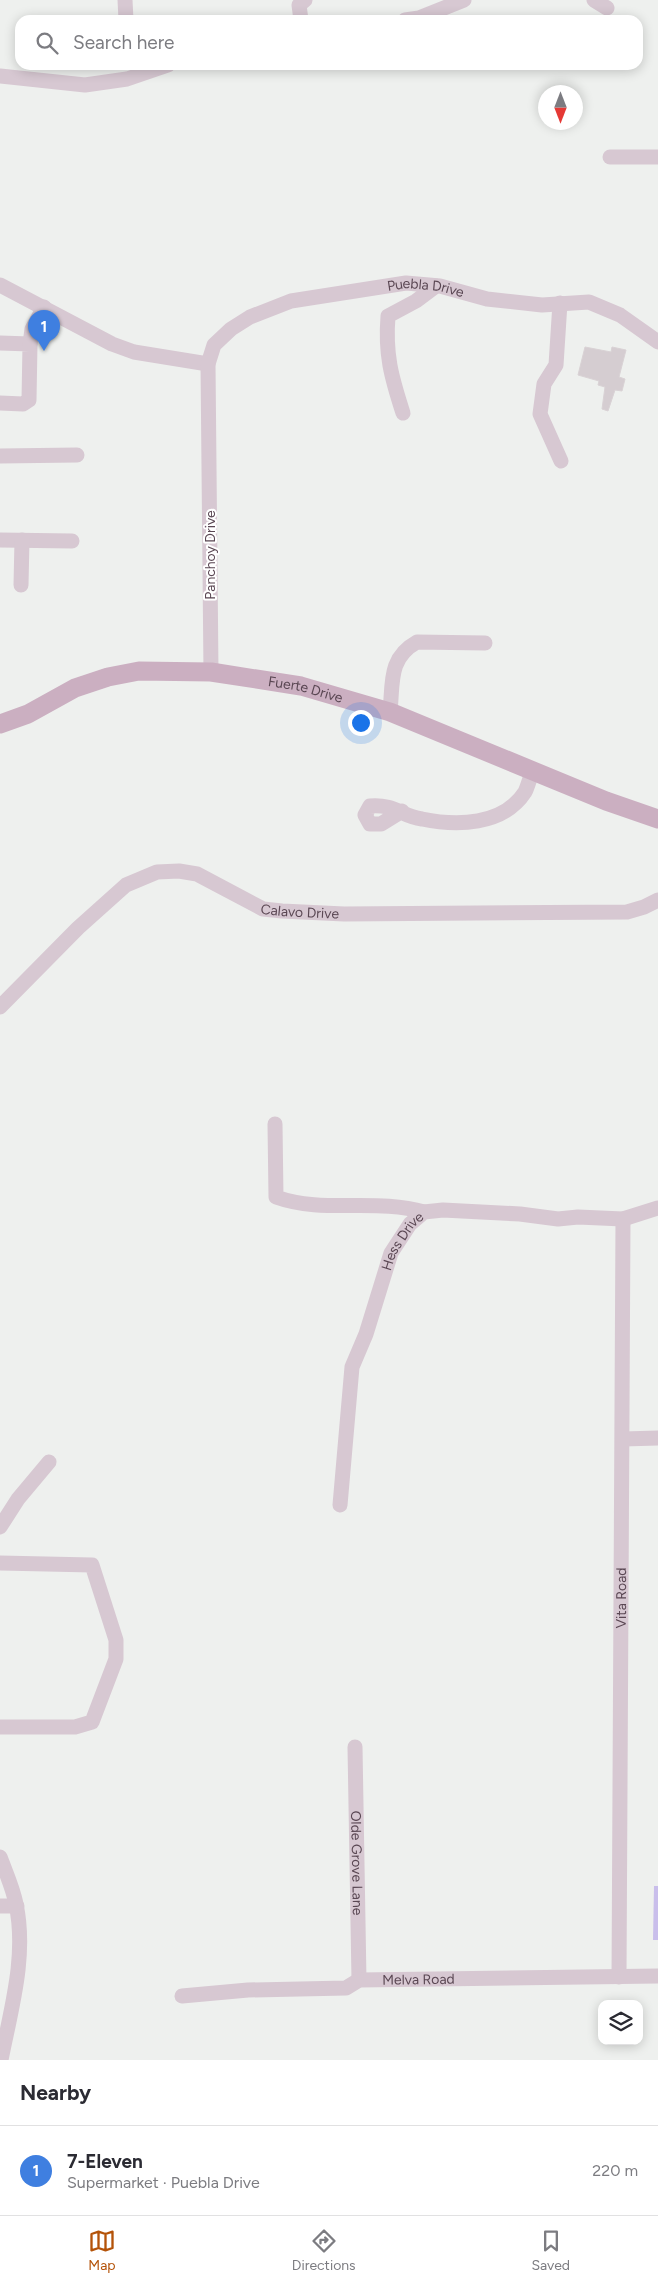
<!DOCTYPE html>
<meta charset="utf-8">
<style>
:root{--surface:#fff;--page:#f7f7f7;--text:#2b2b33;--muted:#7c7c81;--line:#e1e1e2;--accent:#b45309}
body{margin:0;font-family:Figtree,sans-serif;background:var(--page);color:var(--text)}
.controls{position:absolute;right:15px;bottom:15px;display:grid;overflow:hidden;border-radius:10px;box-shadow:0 2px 12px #0003}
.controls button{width:45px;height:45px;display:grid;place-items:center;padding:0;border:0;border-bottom:1px solid var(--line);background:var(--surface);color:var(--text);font:25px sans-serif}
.compass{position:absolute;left:538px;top:85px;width:45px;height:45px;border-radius:50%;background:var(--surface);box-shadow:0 2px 12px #0003;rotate:180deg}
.you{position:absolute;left:360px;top:722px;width:18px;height:18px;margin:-12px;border:4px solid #fff;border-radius:50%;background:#1a73e8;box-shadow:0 0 0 8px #1a73e833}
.badge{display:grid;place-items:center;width:32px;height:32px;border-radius:50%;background:var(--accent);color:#fff;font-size:16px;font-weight:700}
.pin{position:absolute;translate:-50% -41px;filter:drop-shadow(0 1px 2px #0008)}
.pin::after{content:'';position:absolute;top:26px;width:18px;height:15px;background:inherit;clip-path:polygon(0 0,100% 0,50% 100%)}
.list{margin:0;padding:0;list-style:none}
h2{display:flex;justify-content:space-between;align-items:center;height:65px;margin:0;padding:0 20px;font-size:21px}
h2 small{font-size:16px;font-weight:400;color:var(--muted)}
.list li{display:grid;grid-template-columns:32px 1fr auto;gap:15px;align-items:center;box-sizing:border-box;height:90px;padding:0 20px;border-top:1px solid var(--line)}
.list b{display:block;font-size:19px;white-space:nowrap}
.list p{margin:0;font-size:16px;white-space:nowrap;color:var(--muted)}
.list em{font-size:16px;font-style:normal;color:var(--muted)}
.icon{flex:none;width:28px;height:28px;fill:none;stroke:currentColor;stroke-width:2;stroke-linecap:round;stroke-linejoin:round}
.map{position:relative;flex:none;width:658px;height:2060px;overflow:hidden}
.search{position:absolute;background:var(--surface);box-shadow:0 2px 12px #0003;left:15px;right:15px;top:15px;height:55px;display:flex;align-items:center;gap:12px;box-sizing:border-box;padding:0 18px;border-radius:15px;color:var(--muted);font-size:19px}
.sheet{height:155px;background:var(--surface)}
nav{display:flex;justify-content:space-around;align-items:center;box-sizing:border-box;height:70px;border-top:1px solid var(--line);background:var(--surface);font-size:14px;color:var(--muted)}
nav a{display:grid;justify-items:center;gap:2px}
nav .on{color:var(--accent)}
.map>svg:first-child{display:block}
</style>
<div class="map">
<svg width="658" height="2060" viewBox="0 0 658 2060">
<rect width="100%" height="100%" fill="#eef0ee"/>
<path fill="#c9beeb" d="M654,1886H658V1940H653Z"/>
<path fill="#d5cdd1" stroke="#d9d2d5" d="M585,347L611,352L612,347L626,350L619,377L625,379L622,391L615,390L608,411L602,409L605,387L598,385L599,381L578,375Z"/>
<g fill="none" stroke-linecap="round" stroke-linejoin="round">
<g stroke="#d7c8d2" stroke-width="15">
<path d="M125,0L126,20"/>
<path d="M594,0L607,8"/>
<path d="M301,20L299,5L305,0"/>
<path d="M405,20L419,18L464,0"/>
<path d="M0,76L85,85L127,79L168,65"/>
<path d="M610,157H658"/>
<path d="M0,285L112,344L134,352L208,364"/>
<path d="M560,303L556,365L544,384L540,414L561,461"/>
<path d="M0,343L30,344L29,400L23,404L0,403"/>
<path d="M30,344L32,329L44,307"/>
<path d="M403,413C391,376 385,354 388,316L416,301L436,286"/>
<path d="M0,456L77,455"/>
<path d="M0,540L72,541"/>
<path d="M21,585L22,540"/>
<path id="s1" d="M211,672L208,364L214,345L231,329L250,317L291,301L406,283L440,286L487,299L542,305L589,302L620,315L658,342"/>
<path d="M390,712C393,683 388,658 417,642L485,643"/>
<path d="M402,811L381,824H370L365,815L370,806C395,804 401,816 422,819C456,826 503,826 525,792C528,786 530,777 533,770"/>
<path id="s2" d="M0,1007L78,928L126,885L157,872L179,871L197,874L263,909L282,911L344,914L627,912L644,907L658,900"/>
<path d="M275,1124L276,1197C323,1214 376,1198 424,1212"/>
<path d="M623,1439L658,1438"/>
<path id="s3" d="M340,1505L352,1367L366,1334L391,1253L410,1224L424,1212L443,1210L520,1214L558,1219L578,1217L623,1219L658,1208"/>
<path d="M0,1527L18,1499L49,1462"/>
<path d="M0,1563L92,1565L116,1640V1659L92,1722L75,1727H0"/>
<path id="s4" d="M355,1747L359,1980"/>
<path d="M0,1857C6,1873 13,1888 16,1904C27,1956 11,2009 1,2060"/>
<path d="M0,1906H17"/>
<path id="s5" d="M619,1977L623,1219"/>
<path id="s6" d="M182,1996L248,1990L346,1988L359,1980L658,1976"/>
</g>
<path stroke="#cbafc1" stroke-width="19" id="s7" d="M0,724L28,714L75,688L108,677L139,671L211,672L301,686L390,712L606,801L658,819"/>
</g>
<g text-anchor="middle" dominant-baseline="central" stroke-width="4" stroke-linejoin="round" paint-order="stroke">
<g font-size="14" fill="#5a4753" stroke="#fff">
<text stroke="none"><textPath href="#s1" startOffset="554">Puebla Drive</textPath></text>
<text transform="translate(210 555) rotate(-90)">Panchoy Drive</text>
<text stroke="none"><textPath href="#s7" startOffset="318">Fuerte Drive</textPath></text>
<text stroke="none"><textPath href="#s2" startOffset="361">Calavo Drive</textPath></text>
<text stroke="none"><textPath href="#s3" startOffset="275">Hess Drive</textPath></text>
<text stroke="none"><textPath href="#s5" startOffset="379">Vita Road</textPath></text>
<text stroke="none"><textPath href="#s4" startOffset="116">Olde Grove Lane</textPath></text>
<text stroke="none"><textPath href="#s6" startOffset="239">Melva Road</textPath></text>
</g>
</g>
</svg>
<div class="controls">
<button><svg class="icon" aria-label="layers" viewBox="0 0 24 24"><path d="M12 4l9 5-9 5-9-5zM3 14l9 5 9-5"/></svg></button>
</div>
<svg class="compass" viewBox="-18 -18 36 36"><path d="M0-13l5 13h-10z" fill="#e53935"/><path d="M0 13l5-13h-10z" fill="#7c7c81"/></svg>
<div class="you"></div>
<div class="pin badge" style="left:44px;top:351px;background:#3f7fe0">1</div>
<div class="search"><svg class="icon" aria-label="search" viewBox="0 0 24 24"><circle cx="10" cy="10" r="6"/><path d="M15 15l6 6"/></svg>Search here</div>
</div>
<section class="sheet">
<h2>Nearby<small></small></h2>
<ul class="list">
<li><span class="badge" style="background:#3f7fe0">1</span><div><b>7-Eleven</b><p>Supermarket · Puebla Drive</p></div><em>220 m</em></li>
</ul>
</section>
<nav>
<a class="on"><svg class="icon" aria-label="map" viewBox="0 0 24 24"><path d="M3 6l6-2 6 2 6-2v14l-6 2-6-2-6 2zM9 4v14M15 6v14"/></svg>Map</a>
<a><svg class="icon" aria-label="directions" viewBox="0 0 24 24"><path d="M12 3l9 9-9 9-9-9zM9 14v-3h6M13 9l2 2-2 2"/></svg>Directions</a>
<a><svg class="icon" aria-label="saved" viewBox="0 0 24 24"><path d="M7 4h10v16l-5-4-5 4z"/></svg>Saved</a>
</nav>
